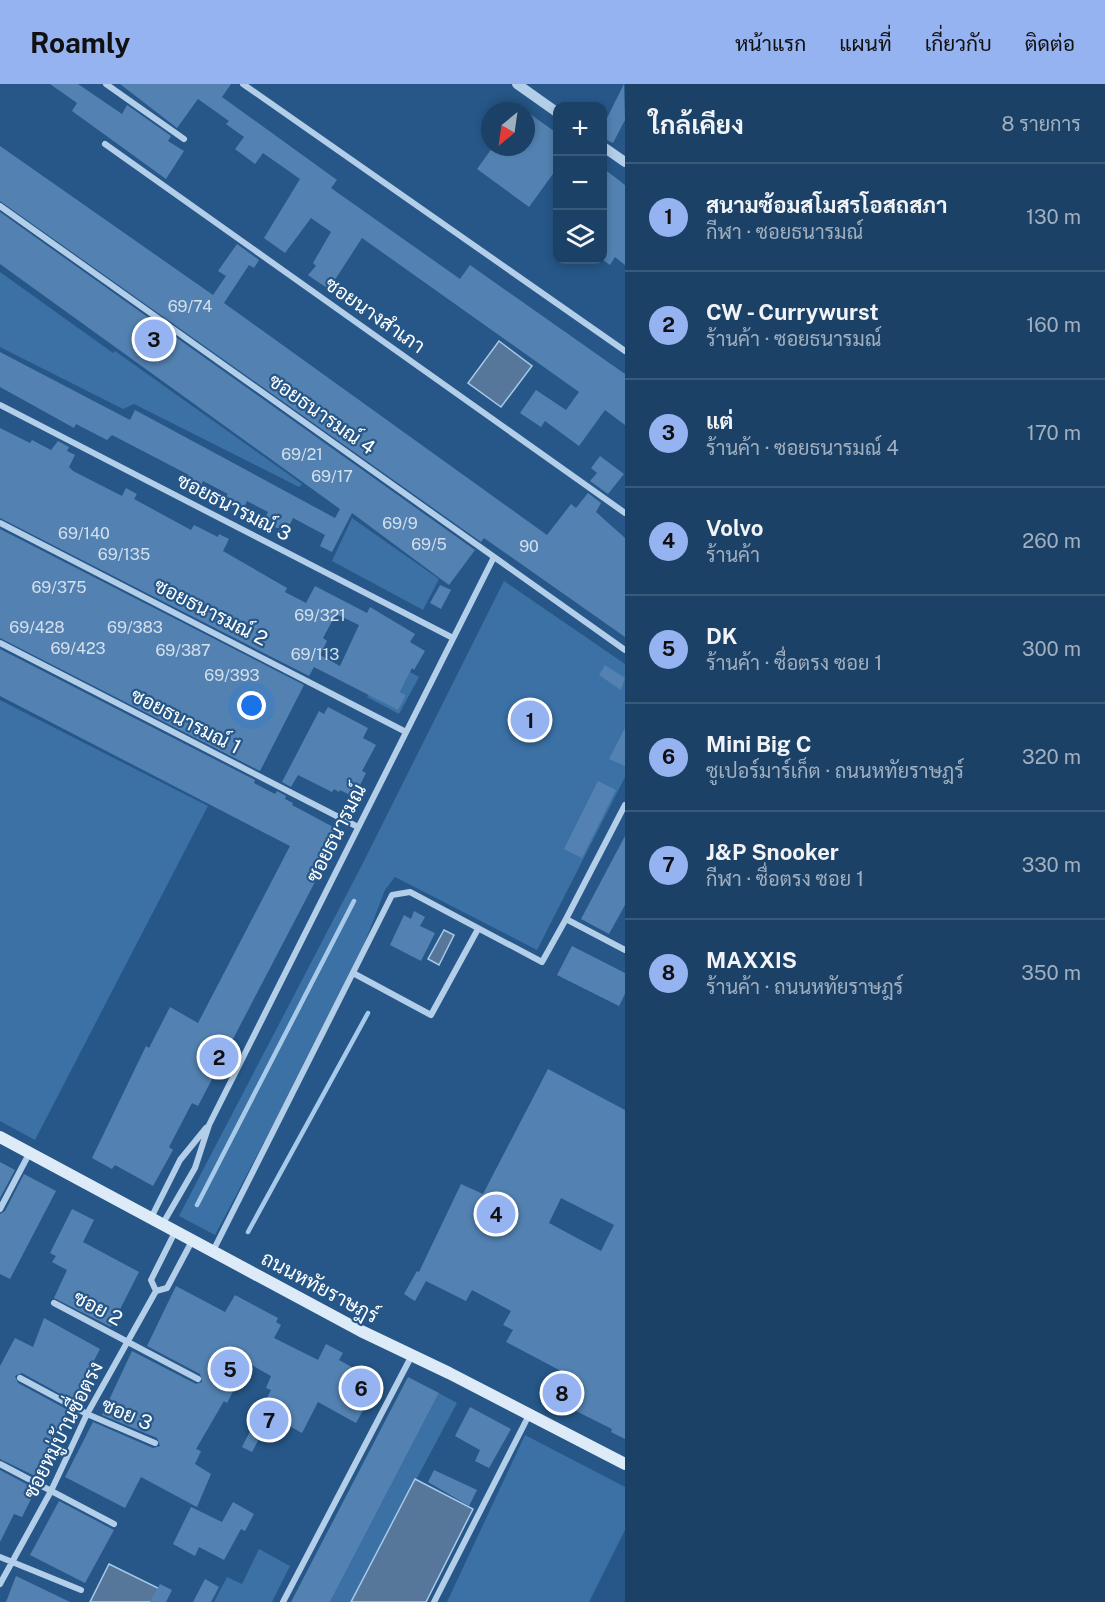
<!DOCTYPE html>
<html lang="th">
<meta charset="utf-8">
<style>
:root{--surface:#1c4166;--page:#294c6f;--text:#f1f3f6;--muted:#a0afbf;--line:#3a5a7a;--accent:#95b2f1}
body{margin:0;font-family:"Public Sans",Sarabun,sans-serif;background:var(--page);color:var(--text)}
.controls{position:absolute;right:18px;top:18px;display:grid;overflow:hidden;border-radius:12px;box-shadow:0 3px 9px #0003}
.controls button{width:54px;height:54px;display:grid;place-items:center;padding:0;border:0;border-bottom:2px solid var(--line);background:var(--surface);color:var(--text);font:30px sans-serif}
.compass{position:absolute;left:481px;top:18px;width:54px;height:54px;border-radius:50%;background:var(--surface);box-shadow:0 3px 9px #0003;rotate:209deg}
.you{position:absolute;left:252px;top:622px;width:21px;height:21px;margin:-15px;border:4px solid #fff;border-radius:50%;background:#1a73e8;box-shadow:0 0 0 9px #1a73e833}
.badge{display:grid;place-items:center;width:39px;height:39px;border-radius:50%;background:var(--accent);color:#111;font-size:20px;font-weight:700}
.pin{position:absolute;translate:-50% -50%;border:3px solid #fff;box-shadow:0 2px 6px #0006}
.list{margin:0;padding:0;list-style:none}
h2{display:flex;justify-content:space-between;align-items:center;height:78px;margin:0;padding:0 24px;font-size:26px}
h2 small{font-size:20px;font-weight:400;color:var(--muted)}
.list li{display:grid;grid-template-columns:39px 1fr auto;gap:18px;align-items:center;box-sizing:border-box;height:108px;padding:0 24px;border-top:2px solid var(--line)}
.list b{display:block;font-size:22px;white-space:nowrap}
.list p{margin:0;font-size:20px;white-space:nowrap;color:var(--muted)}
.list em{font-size:20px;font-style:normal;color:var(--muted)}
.icon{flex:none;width:33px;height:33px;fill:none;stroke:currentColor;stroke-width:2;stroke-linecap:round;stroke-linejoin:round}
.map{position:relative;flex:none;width:625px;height:1518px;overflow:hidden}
header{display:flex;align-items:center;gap:36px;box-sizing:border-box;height:84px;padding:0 30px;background:var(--accent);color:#111}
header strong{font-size:28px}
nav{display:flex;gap:33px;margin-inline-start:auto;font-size:21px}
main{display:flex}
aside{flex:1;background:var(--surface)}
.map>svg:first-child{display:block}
</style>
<header>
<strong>Roamly</strong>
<nav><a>หน้าแรก</a><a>แผนที่</a><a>เกี่ยวกับ</a><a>ติดต่อ</a></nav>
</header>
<main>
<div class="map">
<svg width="625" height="1518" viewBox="0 0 625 1518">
<rect width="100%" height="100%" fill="#265788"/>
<path fill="#3b71a5" d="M0,188L113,269L115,267L302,400L299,403L134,320L123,325L0,263Z
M352,434L439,495L423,526L332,477Z
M504,497L625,580V693L537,866L395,793L385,806L353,889L215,1151L179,1132L364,777Z
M410,588L419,593L399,630L367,613L368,611H406L400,608Z
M0,616L208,722L35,1056L0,1037Z
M439,1309L457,1319L351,1518H330Z
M525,1351L625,1403V1446L589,1518H447Z
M259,1465L290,1482L272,1518H214L227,1493L242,1500Z"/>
<path fill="#56779a" stroke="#a7caea" stroke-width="1.5" d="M499,257L532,282L501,323L468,299Z
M444,846L454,851L439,881L428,875Z
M415,1395L473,1425L426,1518H351Z
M109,1480L162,1506L156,1518H90Z"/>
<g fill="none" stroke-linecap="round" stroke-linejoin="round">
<path stroke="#a7caea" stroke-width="4.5" d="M197,1121L354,817
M248,1148L368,929"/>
</g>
<path fill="#5382b2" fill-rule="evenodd" d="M50,0H78L122,30L127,21L171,52L168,57L184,67L166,95L72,27L77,19Z
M120,0H231L222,13L337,96L331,104L460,195L470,181L625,290V341L605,326L579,362L545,337L541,343L520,329L536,306L566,326L579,308L362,154L329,205L318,198L308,191L316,182L313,179L331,148L311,134L285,169L264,154L300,95L263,69L255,80L235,65L244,53L226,40L229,37L198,15L177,44Z
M624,0L625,36L613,59L603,54V42Z
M526,27L558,50V83L529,123L477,85L493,63H526Z
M0,62L213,211L226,192L218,187L237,160L259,176L254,184L249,181L224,219L547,451L571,420L576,424L588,409L601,419L596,428L625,454V553L484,454L481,458L0,117Z
M603,84L625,101V181L615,173L610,181L603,176Z
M0,128L475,466L449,501L352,429L332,468L320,462L325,451L293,434L288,444H277L264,437L268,428L247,417L244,424L233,418L234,416L226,412L228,410L203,397L201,402L187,395L189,391L112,351L107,356L76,340L74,344L0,303V268L130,336L135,326L335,434L340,425L0,180Z
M0,344L30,359L32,356L51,366L58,357L69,363L67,367L75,371L69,383L73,387L122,412L126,404L137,410L134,415L191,446L194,441L218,453L219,450L229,455L223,467L287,504L285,508L306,519L315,502L367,529L370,523L415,550L410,558L425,567L414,586L412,584L400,608L406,611L398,626L314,583L309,592L0,434ZM336,530L359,541L340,582L320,571L327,557L323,554Z
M600,372L624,390L608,410L590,397L597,389L591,384Z
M0,445L304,601L260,687L0,554Z
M440,501L451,506L441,525L430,519Z
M0,565L255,696L254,699L275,710L277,707L286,712L285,715L293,719L292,721L335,744L321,769L328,773L198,1022L192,1019L169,1063L173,1066L153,1102L115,1081L112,1085L92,1074L146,962L149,964L170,923L198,939L290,762L0,612Z
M605,581L625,594L621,606L599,591Z
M328,623L368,644L363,654L376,661L362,687L366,689L354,713L340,706L339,708L334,705L332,708L298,691L291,703L282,698L319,627L324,630Z
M625,644V682L609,675Z
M598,697L616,706L582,774L564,765Z
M625,752V821L609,850L581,835Z
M414,827L425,833L420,842L435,849L421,877L390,861L404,831L411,835Z
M572,862L625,889V910L619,922L557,891Z
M548,985L625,1026V1355L611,1348L612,1345L548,1313L561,1287L506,1258L513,1246L503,1241L511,1227L472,1206L466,1217L426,1197L415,1217L404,1210L417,1187L419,1188L461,1100L483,1110ZM561,1114L614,1141L601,1167L549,1139Z
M0,1078L15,1086L0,1114Z
M24,1090L56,1107L10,1195L0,1190V1130L5,1127Z
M72,1125L94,1136L83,1158L139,1188L111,1243L54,1214L67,1186L52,1178L56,1172L50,1169Z
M176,1202L225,1228L235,1211L278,1234L276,1238L281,1241L274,1254L318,1276L326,1260L343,1269L339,1276L379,1298L356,1339L318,1318L302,1349L282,1338L272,1357L261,1351L252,1368L242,1363L271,1306L266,1304L271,1292L248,1279L227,1319L224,1317L196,1365L201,1367L195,1380L211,1390L197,1423L141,1393L125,1424L65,1393L93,1338L153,1364L160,1362L157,1354L102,1331L132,1267L196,1300L202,1298L200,1290L147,1262Z
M44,1234L100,1265L73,1317L22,1289L15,1292L18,1299L68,1326L35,1392L0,1375V1282L15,1254L33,1263Z
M408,1293L439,1309L330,1518H291Z
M470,1323L511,1345L489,1384L475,1377L480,1366L455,1352Z
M0,1386L36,1405L22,1433L14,1430L0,1458Z
M434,1386L477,1406L469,1422L428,1398Z
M59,1417L114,1446L85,1499L30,1471Z
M233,1418L254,1430L245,1447L241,1445L224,1476L199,1463L195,1472L173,1460L191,1423L222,1438Z
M16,1492L70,1518H6Z
M205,1495L219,1503L211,1518H193Z
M160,1500L172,1506L166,1518H150Z"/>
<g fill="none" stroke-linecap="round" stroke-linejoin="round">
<path stroke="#b3cee9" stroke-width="6" d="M106,0L184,55
M243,0L625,267
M105,60L625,429
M0,122L625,566
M0,321L453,554
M0,439L406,648
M0,559L358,743
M625,721L566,835L625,866
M353,889L431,931L478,845
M0,1125L30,1068
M151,1134L180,1076L206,1044
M162,1141L195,1084L209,1041L494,473
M213,1167L392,811L410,808L542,878L566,835
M156,1207L151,1196L175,1148
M54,1219L198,1295
M20,1294L87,1330L155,1359
M0,1380L114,1440
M0,1473L81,1506
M0,1500L51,1407L87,1330L156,1207L167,1204L192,1157
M283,1518L411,1273
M434,1518L529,1331"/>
<path stroke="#b3cee9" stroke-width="10" d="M517,0L558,29
M602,62L625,78"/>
<path stroke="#ddeaf8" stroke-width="12" d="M0,1053L361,1247L449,1289L625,1380"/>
</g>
<g text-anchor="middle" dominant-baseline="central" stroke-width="4.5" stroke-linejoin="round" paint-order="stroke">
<g font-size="16" fill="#d4e0ec">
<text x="190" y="222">69/74</text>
<text x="302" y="370">69/21</text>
<text x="332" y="392">69/17</text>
<text x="400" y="439">69/9</text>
<text x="84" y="449">69/140</text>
<text x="429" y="460">69/5</text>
<text x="529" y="462">90</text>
<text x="124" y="470">69/135</text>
<text x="59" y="503">69/375</text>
<text x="320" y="531">69/321</text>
<text x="37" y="543">69/428</text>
<text x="135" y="543">69/383</text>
<text x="78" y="564">69/423</text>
<text x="183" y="566">69/387</text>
<text x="315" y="570">69/113</text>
<text x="232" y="591">69/393</text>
</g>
<g font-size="20" fill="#fff" stroke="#265788">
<text transform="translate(375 231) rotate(35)">ซอยนางสำเภา</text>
<text transform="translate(322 330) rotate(35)">ซอยธนารมณ์ 4</text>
<text transform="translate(234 423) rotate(27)">ซอยธนารมณ์ 3</text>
<text transform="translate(211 528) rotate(27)">ซอยธนารมณ์ 2</text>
<text transform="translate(186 637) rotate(27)">ซอยธนารมณ์ 1</text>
<text transform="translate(336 749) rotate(-63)">ซอยธนารมณ์</text>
<text transform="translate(320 1203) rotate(28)">ถนนหทัยราษฎร์</text>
<text transform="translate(98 1224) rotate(28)">ซอย 2</text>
<text transform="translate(127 1330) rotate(23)">ซอย 3</text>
<text transform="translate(63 1346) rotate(-63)">ซอยหมู่บ้านซื่อตรง</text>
</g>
</g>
</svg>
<div class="controls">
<button>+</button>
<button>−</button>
<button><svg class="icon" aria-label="layers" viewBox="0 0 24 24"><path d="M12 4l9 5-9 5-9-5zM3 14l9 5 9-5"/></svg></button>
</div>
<svg class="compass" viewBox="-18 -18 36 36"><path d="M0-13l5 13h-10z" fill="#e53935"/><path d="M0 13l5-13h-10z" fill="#a0afbf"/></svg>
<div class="you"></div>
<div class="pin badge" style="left:530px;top:636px">1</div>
<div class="pin badge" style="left:219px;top:973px">2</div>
<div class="pin badge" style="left:154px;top:255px">3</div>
<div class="pin badge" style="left:496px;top:1130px">4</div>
<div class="pin badge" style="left:230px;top:1285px">5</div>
<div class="pin badge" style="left:361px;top:1304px">6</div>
<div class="pin badge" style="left:269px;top:1336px">7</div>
<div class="pin badge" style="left:562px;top:1309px">8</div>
</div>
<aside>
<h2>ใกล้เคียง<small>8 รายการ</small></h2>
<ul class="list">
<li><span class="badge">1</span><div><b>สนามซ้อมสโมสรโอสถสภา</b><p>กีฬา · ซอยธนารมณ์</p></div><em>130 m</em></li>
<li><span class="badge">2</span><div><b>CW - Currywurst</b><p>ร้านค้า · ซอยธนารมณ์</p></div><em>160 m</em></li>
<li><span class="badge">3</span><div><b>แต่</b><p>ร้านค้า · ซอยธนารมณ์ 4</p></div><em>170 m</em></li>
<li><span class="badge">4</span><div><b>Volvo</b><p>ร้านค้า</p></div><em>260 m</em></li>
<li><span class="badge">5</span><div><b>DK</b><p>ร้านค้า · ซื่อตรง ซอย 1</p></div><em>300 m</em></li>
<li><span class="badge">6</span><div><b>Mini Big C</b><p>ซูเปอร์มาร์เก็ต · ถนนหทัยราษฎร์</p></div><em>320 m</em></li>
<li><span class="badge">7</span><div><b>J&amp;P Snooker</b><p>กีฬา · ซื่อตรง ซอย 1</p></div><em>330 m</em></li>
<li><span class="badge">8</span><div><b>MAXXIS</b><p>ร้านค้า · ถนนหทัยราษฎร์</p></div><em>350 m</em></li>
</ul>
</aside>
</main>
